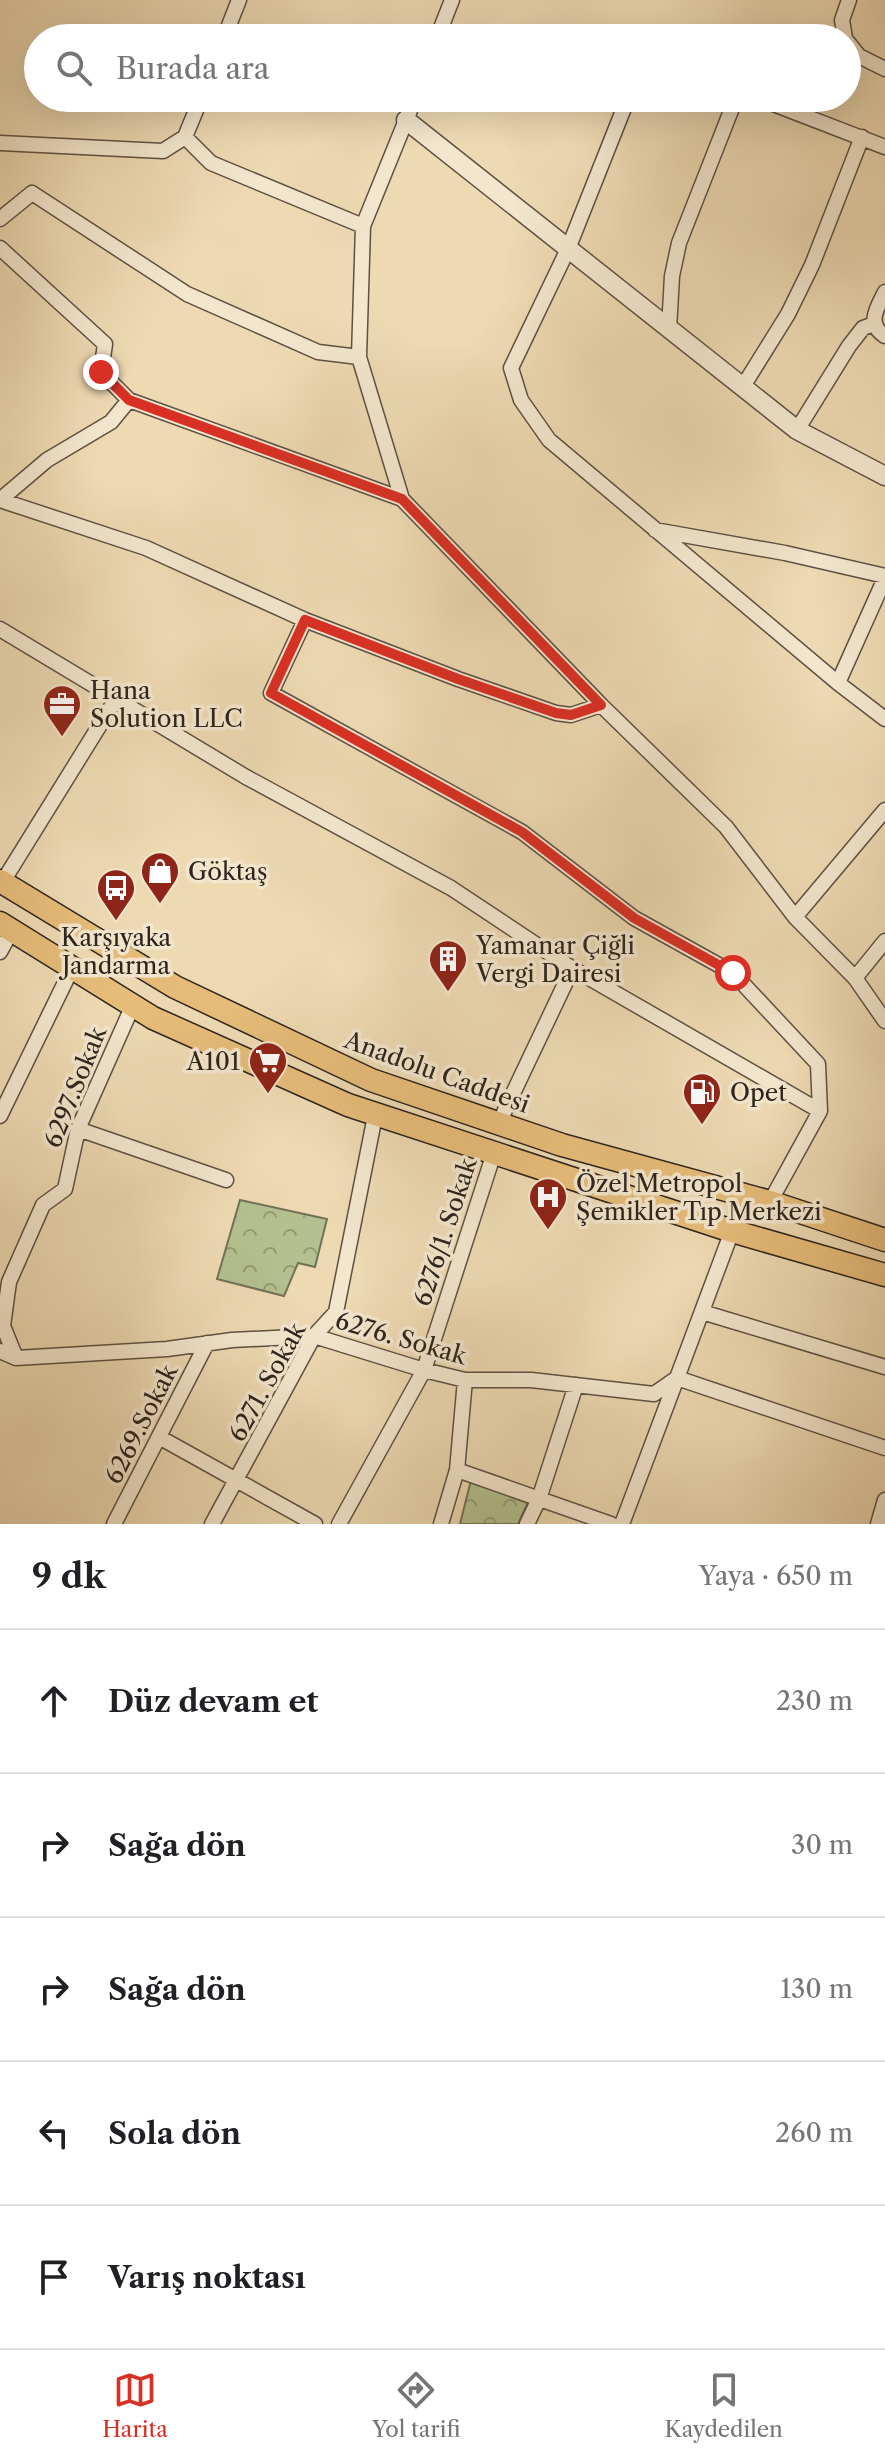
<!DOCTYPE html>
<html lang="tr">
<meta charset="utf-8">
<style>
:root{--surface:#fff;--page:#f6f6f6;--text:#202124;--muted:#757577;--line:#e0e0e0;--accent:#d93025}
body{margin:0;font-family:"Libre Caslon Text",serif;background:var(--page);color:var(--text)}
.stop{position:absolute;width:24px;height:24px;margin:-18px;border:6px solid #d93025;border-radius:50%;background:#fff}
.stop.end{background:#d93025;border-color:#fff;box-shadow:0 2px 8px #0008}
.list{margin:0;padding:0;list-style:none}
h2{display:flex;justify-content:space-between;align-items:center;height:104px;margin:0;padding:0 32px;font-size:34px}
h2 small{font-size:26px;font-weight:400;color:var(--muted)}
.list li{display:grid;grid-template-columns:52px 1fr auto;gap:24px;align-items:center;box-sizing:border-box;height:144px;padding:0 32px;border-top:2px solid var(--line)}
.list b{display:block;font-size:30px;white-space:nowrap}
.list em{font-size:26px;font-style:normal;color:var(--muted)}
.icon{flex:none;width:44px;height:44px;fill:none;stroke:currentColor;stroke-width:2;stroke-linecap:round;stroke-linejoin:round}
.map{position:relative;flex:none;width:885px;height:1524px;overflow:hidden}
.search{position:absolute;background:var(--surface);box-shadow:0 8px 32px #0002;left:24px;right:24px;top:24px;height:88px;display:flex;align-items:center;gap:20px;box-sizing:border-box;padding:0 28px;border-radius:44px;color:var(--muted);font-size:30px}
.sheet{height:824px;background:var(--surface)}
nav{display:flex;justify-content:space-around;align-items:center;box-sizing:border-box;height:112px;border-top:2px solid var(--line);background:var(--surface);font-size:22px;color:var(--muted)}
nav a{display:grid;justify-items:center;gap:4px}
nav .on{color:var(--accent)}
.map>svg:first-child{display:block}
</style>
<div class="map">
<svg width="885" height="1524" viewBox="0 0 885 1524">
<defs>
<pattern id="forest-crowns" width="20" height="18" patternUnits="userSpaceOnUse" patternTransform="scale(2)"><rect width="20" height="18" fill="#b4c08f"/><path d="M2 6a3 3 0 1 1 6 0M12 15a3 3 0 1 1 6 0" fill="none" stroke="#939c74"/></pattern>
</defs>
<rect width="100%" height="100%" fill="#edd9b2"/>
<filter id="stains"><feTurbulence type="fractalNoise" baseFrequency=".0025" numOctaves="4"/><feColorMatrix values="0 0 0 0 .2 0 0 0 0 .09 0 0 0 0 .02 0 0 0 .5 -.17"/></filter>
<radialGradient id="worn" r=".72"><stop offset=".6" stop-color="#630" stop-opacity="0"/><stop offset="1" stop-color="#630" stop-opacity=".3"/></radialGradient>
<path fill="url(#forest-crowns)" stroke="#717256" stroke-width="2" d="M240,1200L327,1219L315,1267L298,1263L284,1296L217,1279Z
M471,1480L529,1500L518,1524H460Z"/>
<g fill="none" stroke-linecap="round" stroke-linejoin="round">
<g stroke="#5e5142" stroke-width="17">
<path id="minor" d="M224,38L239,0
M437,38L452,0
M845,38L842,20L849,0
M847,41L859,56L885,69
M415,98L363,226L359,357L402,499L601,705L726,827L795,917L855,978L885,1021
M628,98L568,249L511,368L521,400L549,440L838,683L885,719
M758,98L885,147
M185,137L211,163L363,226
M0,143L163,151L185,137L201,98
M0,219L32,193L187,294L318,352L359,357
M0,248L105,344L101,372L129,400
M885,292C877,308 866,324 885,336
M669,329L672,276L679,243L736,98
M742,388L788,314L812,265L862,137
M797,430L849,346L863,328L874,324
M0,500L146,548L305,620L458,679L556,713L571,715L601,705
M0,500L47,460L111,422L129,400L402,499
M655,530L785,553L885,576
M305,620L271,693L522,832L634,918L733,973L818,1064L820,1111L770,1202
M0,629L246,777L451,888L570,967L820,1111
M838,683L885,578
M2,883L116,699
M795,917L885,810
M0,952L12,930
M855,978L885,941
M0,1116L72,968
M499,1123L572,969
M78,1129L226,1180
M702,1312L885,1367
M0,1351L16,1358L167,1349L232,1340L314,1336L424,1370L465,1380H531L654,1394L677,1378L732,1231
M16,1358L3,1326L9,1282L43,1205L65,1189L78,1129L133,1005
M159,1437L315,1524
M457,1470L611,1524
M114,1524L207,1343
M212,1524L314,1336L336,1312L375,1116
M339,1524L424,1370L494,1153
M441,1524L457,1470L465,1380
M527,1524L539,1499L576,1385
M622,1524L677,1378L885,1448
M878,1524L885,1500"/>
</g>
<g stroke="#5e5142" stroke-width="21">
<path id="tertiary" d="M406,120L797,430L885,476"/>
</g>
<g stroke="#2e241d" stroke-width="25">
<path id="trunk" d="M0,881L175,987L371,1080L562,1145L770,1202L885,1240
M0,923L153,1018L348,1105L732,1231L885,1275"/>
</g>
<use href="#minor" stroke="#f3e6cd" stroke-width="14"/>
<use href="#tertiary" stroke="#f3e6cd" stroke-width="18"/>
<use href="#trunk" stroke="#e6bc79" stroke-width="22"/>
</g>
<g fill="none" stroke-linecap="round" stroke-linejoin="round">
<path stroke="#d93025" stroke-width="10" d="M101,372L129,400L402,499L601,705L571,715L556,713L458,679L305,620L271,693L522,832L634,918L733,973"/>
</g>
<defs>
<g id="office-pin" transform="scale(2)"><path d="M0 17L-7.5 6A9.5 9.5 0 1 1 7.5 6Z" fill="#8f2418" stroke="#f3e6cd"/><path d="M-6-3h4V-5.5h4V-3h4V5H-6ZM-1-4.5V-3h2v-1.5ZM-6 0V1H6V0Z" fill="#fff"/></g>
<g id="shop-pin" transform="scale(2)"><path d="M0 17L-7.5 6A9.5 9.5 0 1 1 7.5 6Z" fill="#8f2418" stroke="#f3e6cd"/><path d="M-5-2.5h2.3a2.7 3.5 0 0 1 5.4 0H5L5.5 6h-11ZM-1.5-2.5h3a1.5 2.3 0 0 0-3 0Z" fill="#fff"/></g>
<g id="bus-pin" transform="scale(2)"><path d="M0 17L-7.5 6A9.5 9.5 0 1 1 7.5 6Z" fill="#8f2418" stroke="#f3e6cd"/><path d="M-5-6H5V4H4V6H2V4H-2V6H-4V4H-5ZM-3.5-4V0h7V-4ZM-3.5 1.2v1.5H-2V1.2ZM2 1.2v1.5H3.5V1.2Z" fill="#fff"/></g>
<g id="building-pin" transform="scale(2)"><path d="M0 17L-7.5 6A9.5 9.5 0 1 1 7.5 6Z" fill="#8f2418" stroke="#f3e6cd"/><path d="M-4-6H4V6H1V3H-1V6H-4ZM-2.5-4.3h1.7v1.8h-1.7ZM.8-4.3h1.7v1.8H.8ZM-2.5-1h1.7V.8h-1.7ZM.8-1h1.7V.8H.8Z" fill="#fff"/></g>
<g id="supermarket-pin" transform="scale(2)"><path d="M0 17L-7.5 6A9.5 9.5 0 1 1 7.5 6Z" fill="#8f2418" stroke="#f3e6cd"/><path d="M-6-5.5h2.5l.6 2H6L4.5 2H-2.5L-4.4-4H-6ZM-1.5 3.2a1.3 1.3 0 1 0 .1 0ZM3 3.2a1.3 1.3 0 1 0 .1 0Z" fill="#fff"/></g>
<g id="fuel-pin" transform="scale(2)"><path d="M0 17L-7.5 6A9.5 9.5 0 1 1 7.5 6Z" fill="#8f2418" stroke="#f3e6cd"/><path d="M-5.5-6h7V0h2V4h1.3V-2.5L3-4.5l.8-.8L6-3V5H2.5V1h-1V6h-7ZM-4.2-4.7v3.2H.2V-4.7Z" fill="#fff"/></g>
<g id="hospital-pin" transform="scale(2)"><path d="M0 17L-7.5 6A9.5 9.5 0 1 1 7.5 6Z" fill="#8f2418" stroke="#f3e6cd"/><path d="M-5-5h3v3.5h4V-5h3V5h-3V1.5h-4V5h-3Z" fill="#fff"/></g>
</defs>
<g fill-rule="evenodd">
<use href="#office-pin" x="62" y="704"/>
<use href="#shop-pin" x="160" y="871"/>
<use href="#bus-pin" x="116" y="888"/>
<use href="#building-pin" x="448" y="959"/>
<use href="#supermarket-pin" x="268" y="1061"/>
<use href="#fuel-pin" x="702" y="1092"/>
<use href="#hospital-pin" x="548" y="1197"/>
</g>
<g text-anchor="middle" dominant-baseline="central" stroke-width="7" stroke-linejoin="round" paint-order="stroke">
<g font-size="24" fill="#2e241d" stroke="#f3e6cd" text-anchor="start">
<text x="90" y="690">Hana<tspan x="90" dy="28">Solution LLC</tspan></text>
<text x="188" y="871">Göktaş</text>
<text x="116" y="937" text-anchor="middle">Karşıyaka<tspan x="116" dy="28">Jandarma</tspan></text>
<text x="476" y="945">Yamanar Çiğli<tspan x="476" dy="28">Vergi Dairesi</tspan></text>
<text x="240" y="1061" text-anchor="end">A101</text>
<text x="730" y="1092">Opet</text>
<text x="576" y="1183">Özel Metropol<tspan x="576" dy="28">Şemikler Tıp Merkezi</tspan></text>
</g>
<g font-size="24" fill="#2e241d" stroke="#f3e6cd">
<text transform="translate(437 1072) rotate(20)">Anadolu Caddesi</text>
<text transform="translate(75 1087) rotate(-68)">6297.Sokak</text>
<text transform="translate(445 1232) rotate(-72)">6276/1. Sokak</text>
<text transform="translate(401 1338) rotate(16)">6276. Sokak</text>
<text transform="translate(267 1382) rotate(-61)">6271. Sokak</text>
<text transform="translate(141 1424) rotate(-63)">6269.Sokak</text>
</g>
</g>
<rect width="100%" height="100%" filter="url(#stains)"/>
<rect width="100%" height="100%" fill="url(#worn)"/>
</svg>
<div class="stop" style="left:733px;top:973px"></div>
<div class="stop end" style="left:101px;top:372px"></div>
<div class="search"><svg class="icon" aria-label="search" viewBox="0 0 24 24"><circle cx="10" cy="10" r="6"/><path d="M15 15l6 6"/></svg>Burada ara</div>
</div>
<section class="sheet">
<h2>9 dk<small>Yaya · 650 m</small></h2>
<ul class="list">
<li><svg class="icon" aria-label="ahead" viewBox="0 0 24 24"><path d="M12 20V5M6 11l6-6 6 6"/></svg><div><b>Düz devam et</b></div><em>230 m</em></li>
<li><svg class="icon" aria-label="right" viewBox="0 0 24 24"><path d="M7 20v-9h11M14 6l5 5-5 5"/></svg><div><b>Sağa dön</b></div><em>30 m</em></li>
<li><svg class="icon" aria-label="right" viewBox="0 0 24 24"><path d="M7 20v-9h11M14 6l5 5-5 5"/></svg><div><b>Sağa dön</b></div><em>130 m</em></li>
<li><svg class="icon" aria-label="left" viewBox="0 0 24 24"><path d="M17 20v-9H6M10 6l-5 5 5 5"/></svg><div><b>Sola dön</b></div><em>260 m</em></li>
<li><svg class="icon" aria-label="arrive" viewBox="0 0 24 24"><path d="M6 21V4h12l-3 4 3 4H6"/></svg><div><b>Varış noktası</b></div></li>
</ul>
</section>
<nav>
<a class="on"><svg class="icon" aria-label="map" viewBox="0 0 24 24"><path d="M3 6l6-2 6 2 6-2v14l-6 2-6-2-6 2zM9 4v14M15 6v14"/></svg>Harita</a>
<a><svg class="icon" aria-label="directions" viewBox="0 0 24 24"><path d="M12 3l9 9-9 9-9-9zM9 14v-3h6M13 9l2 2-2 2"/></svg>Yol tarifi</a>
<a><svg class="icon" aria-label="saved" viewBox="0 0 24 24"><path d="M7 4h10v16l-5-4-5 4z"/></svg>Kaydedilen</a>
</nav>
